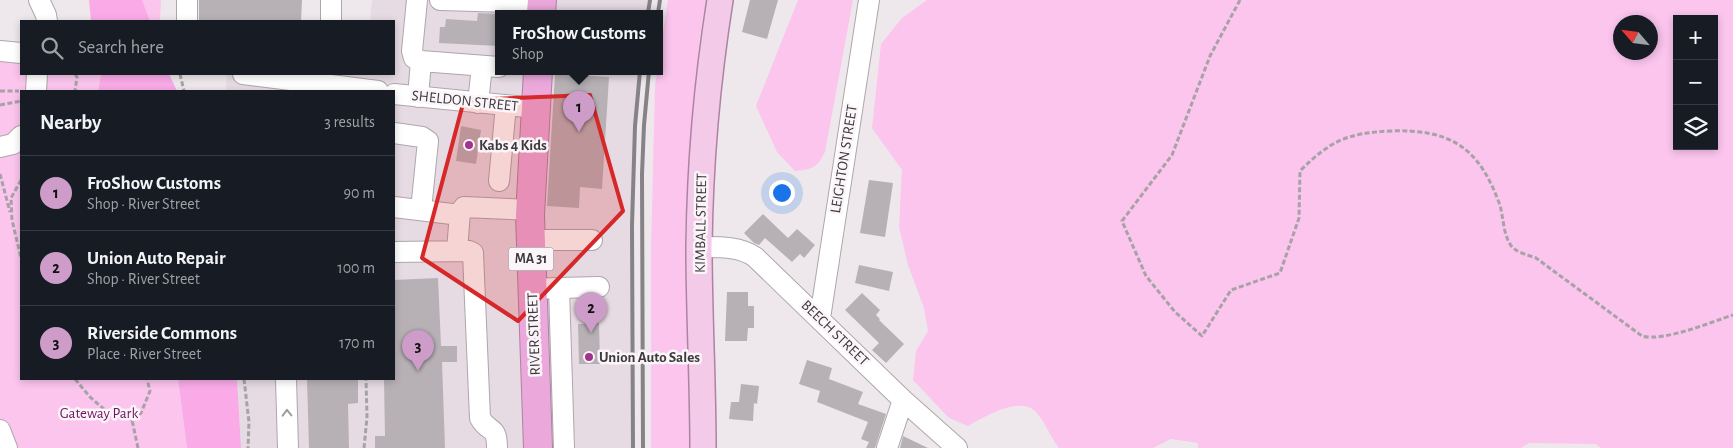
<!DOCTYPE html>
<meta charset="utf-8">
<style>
:root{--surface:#171b24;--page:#20242c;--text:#f1f3f6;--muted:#9ea1a6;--line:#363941;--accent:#cd9cc8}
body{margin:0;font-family:"Alegreya Sans",sans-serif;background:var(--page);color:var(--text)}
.controls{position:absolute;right:15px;top:15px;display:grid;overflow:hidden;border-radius:0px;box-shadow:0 2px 8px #0003}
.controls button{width:45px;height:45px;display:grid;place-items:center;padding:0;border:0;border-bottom:1px solid var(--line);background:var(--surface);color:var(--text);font:25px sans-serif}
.compass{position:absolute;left:1613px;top:15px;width:45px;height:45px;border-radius:50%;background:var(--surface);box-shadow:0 2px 8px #0003;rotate:298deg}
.you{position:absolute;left:781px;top:192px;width:18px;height:18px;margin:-12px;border:4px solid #fff;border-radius:50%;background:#1a73e8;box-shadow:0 0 0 8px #1a73e833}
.badge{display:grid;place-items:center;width:32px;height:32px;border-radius:50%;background:var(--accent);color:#111;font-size:16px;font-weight:700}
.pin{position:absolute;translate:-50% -41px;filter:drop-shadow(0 1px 2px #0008)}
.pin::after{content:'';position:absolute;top:26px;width:18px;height:15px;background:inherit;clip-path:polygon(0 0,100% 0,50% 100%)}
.popup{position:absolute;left:495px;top:10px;width:168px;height:65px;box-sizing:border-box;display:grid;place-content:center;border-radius:0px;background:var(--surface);filter:drop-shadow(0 1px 4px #0005);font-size:16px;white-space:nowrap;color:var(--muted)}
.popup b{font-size:19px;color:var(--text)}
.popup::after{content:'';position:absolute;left:50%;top:100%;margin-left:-10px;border:10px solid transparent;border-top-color:var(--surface)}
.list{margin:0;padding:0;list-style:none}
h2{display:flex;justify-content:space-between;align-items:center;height:65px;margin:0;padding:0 20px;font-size:21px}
h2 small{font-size:16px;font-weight:400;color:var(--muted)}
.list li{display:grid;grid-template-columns:32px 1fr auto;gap:15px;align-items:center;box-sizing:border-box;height:75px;padding:0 20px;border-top:1px solid var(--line)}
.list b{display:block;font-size:19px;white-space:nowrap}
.list p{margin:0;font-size:16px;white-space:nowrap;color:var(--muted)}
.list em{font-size:16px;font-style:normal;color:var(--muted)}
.icon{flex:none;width:28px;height:28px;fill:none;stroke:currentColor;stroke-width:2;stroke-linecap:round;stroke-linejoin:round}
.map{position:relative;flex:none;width:1733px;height:448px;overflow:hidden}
.search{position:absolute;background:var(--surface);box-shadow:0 2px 8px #0003;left:20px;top:20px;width:375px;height:55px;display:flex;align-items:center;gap:12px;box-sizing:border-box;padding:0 18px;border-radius:0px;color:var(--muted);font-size:19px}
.panel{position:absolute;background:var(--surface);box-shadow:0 2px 8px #0003;left:20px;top:90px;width:375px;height:290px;border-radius:0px}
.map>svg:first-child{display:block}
</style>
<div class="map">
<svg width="1733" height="448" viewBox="0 0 1733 448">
<rect width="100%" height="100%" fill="#eee8ec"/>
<path fill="#e6dae3" d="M372,0H650L648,13H499V71H640L635,126L632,225L633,448H241L237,379H394V91H226L227,74H394V21H370Z"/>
<path fill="#fbc5ee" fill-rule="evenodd" d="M142,0H161L160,21H150Z
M668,0H706L700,35L692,119L685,229L691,403L690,448H651V250L655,87L657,71H659V60Z
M798,0H853L825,152C817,168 813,169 795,171L777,152L756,106Z
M927,0H1733V448H1601L1596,444L1529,443L1521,448H1198V443L1171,439L1153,448H1059C1050,437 1045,421 1036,412C1020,395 984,417 968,426L949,418L913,380L916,351L928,331L924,308L908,265L899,227L902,170L872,128L881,44L902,18ZM1677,19H1714V146H1677ZM1620,22H1650V52H1620Z
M0,51L21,53V74H101L98,91H21V379H178L187,448H7L0,430Z"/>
<path fill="#f9aae7" d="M89,0H142L150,21H91Z
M101,74H169L177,91H98Z
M178,379H237L241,448H187Z"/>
<path fill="#b7b1b5" d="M199,0H302L301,21H199Z
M750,0H778L767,39L742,32Z
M478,13L499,14V46L439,43L440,27H445L446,19L477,21Z
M555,74L609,77L602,189L580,187L579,208L547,206Z
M461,126L481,130L476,164L456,161Z
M869,180L893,183L885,237L860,233Z
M763,214L788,238L797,229L815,245L804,258L800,254L792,262L765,238L759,245L754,243L744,233Z
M859,265L893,272L889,291L855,283Z
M438,278L441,346H457V362H442L445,448H375V436H385L384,379H394V280Z
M727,292H748V306H754V328H748L747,341H725Z
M862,293L880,310L876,315L880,319L879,320L904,344L886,363L872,350L879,343L845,310Z
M599,323L600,364H579L578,324Z
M807,360L832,368L829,379L863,392L858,404L886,414L875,448H866L869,442L861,439L868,422L817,402L820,391L799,384Z
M307,379H358V403L348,404L349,448H309Z
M741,384L759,386L757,404L754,403L753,421L729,419L731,402H739Z
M903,436L928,448H900Z"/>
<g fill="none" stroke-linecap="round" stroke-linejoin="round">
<g stroke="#ada7ab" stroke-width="22">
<path id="minor" d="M39,0L46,15L47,21
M417,0L412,51L414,58L421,61
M440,0L541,3
M187,21V0
M331,21V0
M0,51L21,53
M243,74L378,91
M36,91L37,74
M394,94L536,108
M418,97L421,61L499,67
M478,103L482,66
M394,133L422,137L428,141L421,210
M0,147L13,144L21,136
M499,181L506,105
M394,207L460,215
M530,240H592
M699,247C718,247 739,246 755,257L903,400L957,448
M457,251L460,212L464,207L530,210
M394,252L469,251L473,253L480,418C489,434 497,424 497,448
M559,288L599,287
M532,289L559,288L564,448
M820,318L869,0
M286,379L288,448
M0,430L7,448
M887,448L903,400"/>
</g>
<g stroke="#ae82a3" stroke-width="28">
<path id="major" d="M703,448C703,381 699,313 699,246C700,164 707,82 720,0"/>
</g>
<g stroke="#ae82a3" stroke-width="30">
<path id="highway" d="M541,13L542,0
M538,71L530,215L538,448"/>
</g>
<path stroke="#a6a2a5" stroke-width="3" stroke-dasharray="5 2.5" stroke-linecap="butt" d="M1240,0L1210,56L1172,155L1122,221L1146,276L1175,312L1202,336L1231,290L1280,273L1299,218L1300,171C1330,141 1347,133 1390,131C1448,129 1477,145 1498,200C1504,214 1502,231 1510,244C1514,252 1528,255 1536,258L1642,336C1664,342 1711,322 1733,315
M75,74L77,77L75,91
M180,74L184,91
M0,91H19
M0,105L21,101
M0,174L10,212
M21,180L11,198L12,220L21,258
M75,379L90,397L105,410L132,420
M244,379L249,422L248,448
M138,448L132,420L141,413L150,391L147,379
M364,448L367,417L366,379"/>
<use href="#minor" stroke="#fff" stroke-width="20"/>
<use href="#major" stroke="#f3cbe9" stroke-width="25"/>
<use href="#highway" stroke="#eba9db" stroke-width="28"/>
<path stroke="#868386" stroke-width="4" d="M648,13L650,0
M658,13L660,0
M633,448L632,225L635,126L640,71
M643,448L642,174L644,125L649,71"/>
</g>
<defs><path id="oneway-chevron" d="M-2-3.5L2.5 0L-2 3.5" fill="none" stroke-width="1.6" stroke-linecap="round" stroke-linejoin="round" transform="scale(1.25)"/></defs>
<use stroke="#9e9c9e" href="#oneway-chevron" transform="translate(287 413) rotate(-91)"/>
<path fill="#d62828" fill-opacity="0.2" stroke="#d62828" stroke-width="4" stroke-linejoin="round" d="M590,95L623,211L518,321L422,258L464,100Z"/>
<g fill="#a2328f" stroke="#fbf5f9" stroke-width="2">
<circle cx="469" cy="145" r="5"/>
<circle cx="589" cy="357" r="5"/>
</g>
<g text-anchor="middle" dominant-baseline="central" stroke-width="5" stroke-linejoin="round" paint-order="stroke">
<rect fill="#fbf5f9" stroke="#757275" stroke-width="1" x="508.5" y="247.5" width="45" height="23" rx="4"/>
<g font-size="14" font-weight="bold" fill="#3c3a3c">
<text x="531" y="259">MA 31</text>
</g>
<g font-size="15" fill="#3c3a3c" stroke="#fbf5f9">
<text transform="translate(465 101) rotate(6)">SHELDON STREET</text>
<text transform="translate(844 159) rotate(-81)">LEIGHTON STREET</text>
<text transform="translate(701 223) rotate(-89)">KIMBALL STREET</text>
<text transform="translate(835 333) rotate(44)">BEECH STREET</text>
<text transform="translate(534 334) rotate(-92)">RIVER STREET</text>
</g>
<g font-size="15" font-weight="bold" fill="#3c3a3c" stroke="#fbf5f9" text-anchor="start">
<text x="479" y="145">Kabs 4 Kids</text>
<text x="599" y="357">Union Auto Sales</text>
</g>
<g font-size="15" fill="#6f1461" stroke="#fbf5f9">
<text x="99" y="413">Gateway Park</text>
</g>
</g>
</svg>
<div class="controls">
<button>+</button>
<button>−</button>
<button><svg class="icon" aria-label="layers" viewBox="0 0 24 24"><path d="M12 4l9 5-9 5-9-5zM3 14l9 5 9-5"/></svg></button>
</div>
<svg class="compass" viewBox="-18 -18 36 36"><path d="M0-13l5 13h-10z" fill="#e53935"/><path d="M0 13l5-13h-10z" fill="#9ea1a6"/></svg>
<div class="you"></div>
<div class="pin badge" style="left:579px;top:132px">1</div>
<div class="popup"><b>FroShow Customs</b>Shop</div>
<div class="pin badge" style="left:591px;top:333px">2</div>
<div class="pin badge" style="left:418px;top:371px">3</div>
<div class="search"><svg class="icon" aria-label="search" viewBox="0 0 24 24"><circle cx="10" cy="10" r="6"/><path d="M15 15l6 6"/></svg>Search here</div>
<section class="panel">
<h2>Nearby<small>3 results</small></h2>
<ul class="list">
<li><span class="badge">1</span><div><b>FroShow Customs</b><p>Shop · River Street</p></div><em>90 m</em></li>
<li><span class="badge">2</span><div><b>Union Auto Repair</b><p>Shop · River Street</p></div><em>100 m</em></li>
<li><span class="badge">3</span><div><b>Riverside Commons</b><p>Place · River Street</p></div><em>170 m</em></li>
</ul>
</section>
</div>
